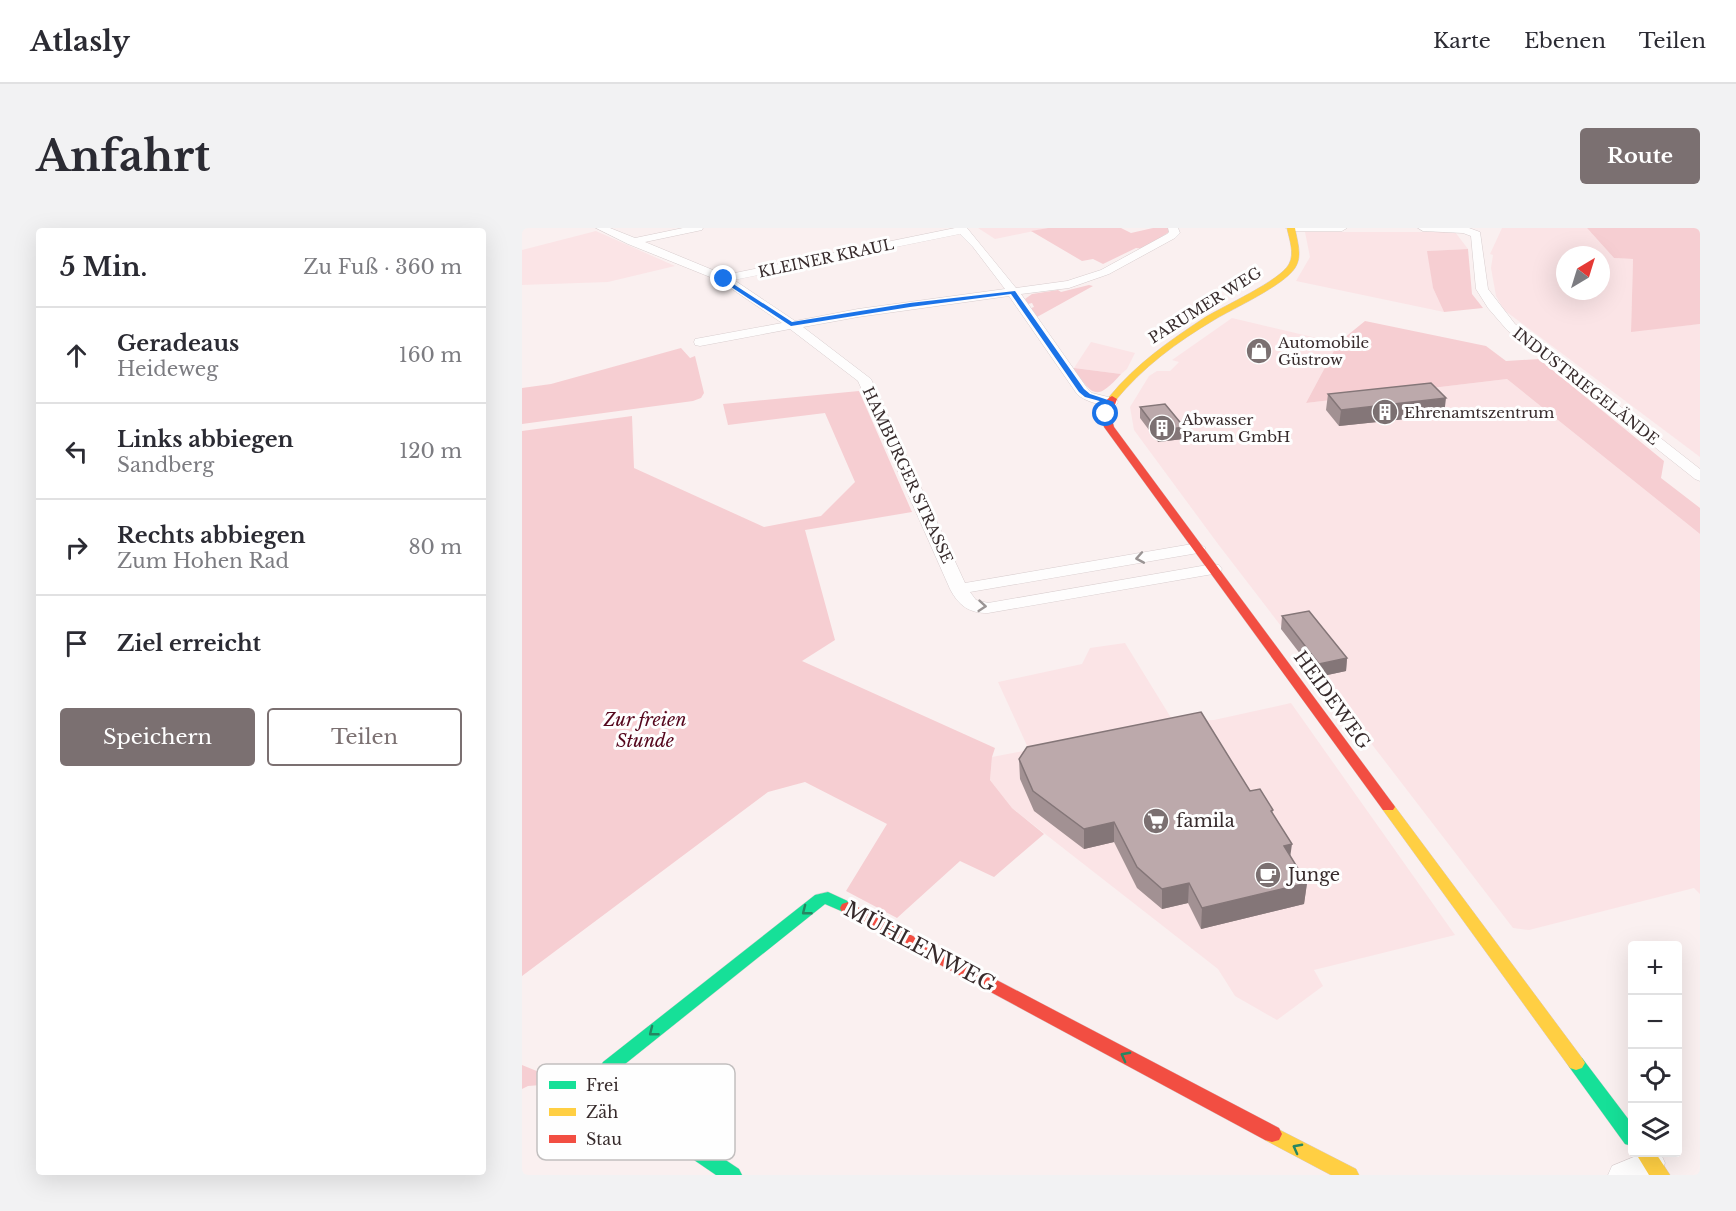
<!DOCTYPE html>
<html lang="de">
<meta charset="utf-8">
<style>
:root{--surface:#fff;--page:#f2f2f3;--text:#2b2b33;--muted:#7c7c81;--line:#e1e1e2;--accent:#7b7071}
body{margin:0;font-family:"Libre Baskerville",serif;background:var(--page);color:var(--text)}
.controls{position:absolute;right:18px;bottom:18px;display:grid;overflow:hidden;border-radius:6px;box-shadow:0 6px 24px #0002}
.controls button{width:54px;height:54px;display:grid;place-items:center;padding:0;border:0;border-bottom:2px solid var(--line);background:var(--surface);color:var(--text);font:30px sans-serif}
.compass{position:absolute;left:1034px;top:18px;width:54px;height:54px;border-radius:50%;background:var(--surface);box-shadow:0 6px 24px #0002;rotate:38deg}
.stop{position:absolute;width:18px;height:18px;margin:-14px;border:4px solid #1a73e8;border-radius:50%;background:#fff}
.stop.end{background:#1a73e8;border-color:#fff;box-shadow:0 2px 6px #0008}
.list{margin:0;padding:0;list-style:none}
h2{display:flex;justify-content:space-between;align-items:center;height:78px;margin:0;padding:0 24px;font-size:26px}
h2 small{font-size:20px;font-weight:400;color:var(--muted)}
.list li{display:grid;grid-template-columns:39px 1fr auto;gap:18px;align-items:center;box-sizing:border-box;height:96px;padding:0 24px;border-top:2px solid var(--line)}
.list b{display:block;font-size:22px;white-space:nowrap}
.list p{margin:0;font-size:20px;white-space:nowrap;color:var(--muted)}
.list em{font-size:20px;font-style:normal;color:var(--muted)}
.actions{display:flex;gap:12px;padding:18px 24px}
.actions a{flex:1;padding:14px 0;border:2px solid var(--accent);border-radius:6px;text-align:center;font-size:21px;color:var(--accent)}
.actions .main{background:var(--accent);color:#fff}
.icon{flex:none;width:33px;height:33px;fill:none;stroke:currentColor;stroke-width:2;stroke-linecap:round;stroke-linejoin:round}
.map{position:relative;flex:none;width:1178px;height:947px;overflow:hidden;border-radius:6px}
header{display:flex;align-items:center;gap:36px;box-sizing:border-box;height:84px;padding:0 30px;background:var(--surface);border-bottom:2px solid var(--line)}
header strong{font-size:28px}
nav{display:flex;gap:33px;margin-inline-start:auto;font-size:21px}
.intro{display:flex;align-items:center;justify-content:space-between;box-sizing:border-box;height:144px;padding:0 36px}
h1{margin:0;font-size:42px}
.button{padding:15px 27px;border-radius:6px;background:var(--accent);color:#fff;font-size:21px;font-weight:700}
main{display:flex;gap:36px;padding:0 36px}
aside{flex:1;background:var(--surface);border-radius:6px;box-shadow:0 6px 24px #0002}
.map>svg:first-child{display:block}
</style>
<header>
<strong>Atlasly</strong>
<nav><a>Karte</a><a>Ebenen</a><a>Teilen</a></nav>
</header>
<div class="intro"><h1>Anfahrt</h1><a class="button">Route</a></div>
<main>
<aside>
<h2>5 Min.<small>Zu Fuß · 360 m</small></h2>
<ul class="list">
<li><svg class="icon" aria-label="ahead" viewBox="0 0 24 24"><path d="M12 20V5M6 11l6-6 6 6"/></svg><div><b>Geradeaus</b><p>Heideweg</p></div><em>160 m</em></li>
<li><svg class="icon" aria-label="left" viewBox="0 0 24 24"><path d="M17 20v-9H6M10 6l-5 5 5 5"/></svg><div><b>Links abbiegen</b><p>Sandberg</p></div><em>120 m</em></li>
<li><svg class="icon" aria-label="right" viewBox="0 0 24 24"><path d="M7 20v-9h11M14 6l5 5-5 5"/></svg><div><b>Rechts abbiegen</b><p>Zum Hohen Rad</p></div><em>80 m</em></li>
<li><svg class="icon" aria-label="arrive" viewBox="0 0 24 24"><path d="M6 21V4h12l-3 4 3 4H6"/></svg><div><b>Ziel erreicht</b></div></li>
</ul>
<div class="actions"><a class="main">Speichern</a><a>Teilen</a></div>
</aside>
<div class="map">
<svg width="1178" height="947" viewBox="0 0 1178 947">
<rect width="100%" height="100%" fill="#faf0f0"/>
<path fill="#fbe4e6" fill-rule="evenodd" d="M456,0H526L473,11Z
M980,0H1065L1092,30L1111,31L1109,103L1178,96V229L982,82L974,68L969,40L971,27L968,26ZM1043,27H1079V63H1043Z
M74,3L153,38L86,54L0,57V22Z
M783,4H933L946,21L906,23L911,60L922,84L774,53L788,29Z
M710,90L816,115L784,175L985,151L1178,306V666L1172,660L1007,702L991,700L696,316L612,202L608,179L627,148L635,143H648L657,134L650,132Z
M569,114L613,125L605,141L599,146L552,140Z
M603,415L651,493L692,492L769,475L933,707L792,742L801,758L755,792L713,768L696,741L490,580L468,552L470,529L507,522L476,454L560,436L568,420Z"/>
<path fill="#f6ced2" d="M526,0H599L609,5L631,0H646L647,4L621,21L614,20L581,36L571,31L560,33L509,3Z
M1065,0H1178V96L1109,104L1111,31L1092,30Z
M946,21L950,66L961,80L922,84L911,60L905,23Z
M567,57L571,58L515,89L509,80L512,79L510,75L506,76L503,71L510,66L536,62L539,64Z
M843,93L964,118L984,133L1017,131L1142,233L1139,250L1178,280V306L985,151L784,175L816,115Z
M159,120L168,130L173,128L182,165L179,170L171,173L0,196V160L29,156Z
M551,140H552L599,146C574,174 571,168 551,140Z
M337,163L390,284L283,302L313,412L280,433L473,520L470,529L468,552L490,580L522,606L472,649L438,633L375,690L324,663L365,596L283,554L246,564L0,748V203L110,188L112,240L242,299L299,288L333,254L303,185L206,197L201,176Z
M0,837L44,855L6,858L0,861Z"/>
<g fill="none" stroke-linecap="round" stroke-linejoin="round">
<g stroke="#d8cdce" stroke-width="1">
<path id="street" d="M74,0H88L113,10L161,0H181L180,2L123,14L203,47L433,0H445L494,60L545,53L579,42L645,6L647,4L646,0H656L658,5L653,10L587,46L547,60L499,66L565,160L570,165L594,171L596,174L594,177C583,179 563,174 555,166L487,68L336,89L281,99L349,151L443,355L676,315L684,320L676,325L448,364L454,372L466,375L691,336L697,337L700,341L697,345L691,346L466,385C447,385 437,378 428,361L336,153L268,101L178,118L173,117L172,114L173,111L260,95L198,53L106,16ZM438,6L451,19L483,61L336,81L273,93L212,52Z
M764,0H825L820,3H769Z
M896,0H947L958,4L966,61L993,96L1178,241V253L1173,251L985,102L966,80L954,61L949,8L941,5L901,3Z
M1124,924L1139,926L1143,935L1139,944L1131,947H1086L1090,938Z"/>
</g>
<g stroke="#d8cdce" stroke-width="1">
<path id="fast" d="M306,664L332,676L334,680L332,684L326,686L303,676L93,844L89,851L94,859L217,941L220,947H194L80,869L71,851L81,834L293,667Z
M1054,828L1060,830L1110,896V918L1103,916L1048,840L1045,835L1048,830Z"/>
</g>
<g stroke="#d8cdce" stroke-width="1">
<path id="slow" d="M765,0H773C775,13 781,28 773,40C761,58 712,80 692,92C655,114 621,139 593,173H587V169C614,136 647,113 682,90C701,78 758,53 767,36C773,25 767,11 765,0Z
M866,574L871,576L1060,830L1063,835L1060,840L1054,842L1048,840L861,582L859,579L861,576Z
M750,898L834,941L837,947H809L743,912L740,906L743,900Z
M1113,924H1133L1148,947H1127Z"/>
</g>
<g stroke="#d8cdce" stroke-width="1">
<path id="jam" d="M590,168L595,171L589,188L592,199L871,576L873,579L871,582H861L582,199C579,189 579,173 590,168Z
M326,674L757,900L760,906L757,912L750,914L743,912L320,684L318,680L320,676Z"/>
</g>
<use href="#street" fill="#fefdfd" fill-rule="evenodd"/>
<use href="#fast" fill="#16e098" fill-rule="evenodd"/>
<use href="#slow" fill="#ffcf43" fill-rule="evenodd"/>
<use href="#jam" fill="#f24e42" fill-rule="evenodd"/>
</g>
<path fill="#a29193" d="M806,166L922,187L817,198L804,182Z
M618,179L662,199L661,211L636,214L618,190Z
M760,388L825,430L824,443L796,449L759,401Z
M497,531L728,563L751,582L750,585L768,628L785,655L782,676L679,701L666,675L640,681L615,660L592,614L562,621L512,583L498,551Z"/>
<path fill="#847678" d="M924,170L922,187L817,198L819,182Z
M662,199L661,211L636,214V203Z
M825,430L824,443L796,449L797,436Z
M592,594V614L562,621V601Z
M770,616L767,637L762,618Z
M667,655L666,675L640,681V661Z
M785,655L782,676L679,701L680,680Z"/>
<path fill="#bca9ab" stroke="#847678" stroke-width="1.5" d="M909,155L924,170L819,182L806,166Z
M643,176L662,199L636,203L618,179Z
M787,383L825,430L797,436L760,388Z
M679,484L728,563L738,561L751,582L749,583L770,616L762,618L785,655L680,680L667,655L640,661L615,639L592,594L562,601L511,563L497,531L505,519Z"/>
<defs><path id="oneway-chevron" d="M-2-3.5L2.5 0L-2 3.5" fill="none" stroke-width="1.6" stroke-linecap="round" stroke-linejoin="round" transform="scale(1.5)"/></defs>
<g stroke="#9a9494">
<use href="#oneway-chevron" transform="translate(618 330) rotate(170)"/>
<use href="#oneway-chevron" transform="translate(460 378) rotate(5)"/>
</g>
<g stroke="#268662">
<use href="#oneway-chevron" transform="translate(284 683) rotate(142)"/>
<use href="#oneway-chevron" transform="translate(131 804) rotate(142)"/>
<use href="#oneway-chevron" transform="translate(603 828) rotate(-152)"/>
<use href="#oneway-chevron" transform="translate(775 920) rotate(-152)"/>
</g>
<path fill="#1a73e8" d="M202,50L270,94L388,75L493,63L562,161L568,166L592,174L586,187H581L585,175L563,169L557,164L489,66L388,79L269,98L200,53Z"/>
<defs>
<g id="shop-disc" transform="scale(1.35)"><circle r="9.5" fill="#7b7071" stroke="#fefefe"/><path d="M-5-2.5h2.3a2.7 3.5 0 0 1 5.4 0H5L5.5 6h-11ZM-1.5-2.5h3a1.5 2.3 0 0 0-3 0Z" fill="#fff"/></g>
<g id="building-disc" transform="scale(1.35)"><circle r="9.5" fill="#7b7071" stroke="#fefefe"/><path d="M-4-6H4V6H1V3H-1V6H-4ZM-2.5-4.3h1.7v1.8h-1.7ZM.8-4.3h1.7v1.8H.8ZM-2.5-1h1.7V.8h-1.7ZM.8-1h1.7V.8H.8Z" fill="#fff"/></g>
<g id="supermarket-disc" transform="scale(1.35)"><circle r="9.5" fill="#7b7071" stroke="#fefefe"/><path d="M-6-5.5h2.5l.6 2H6L4.5 2H-2.5L-4.4-4H-6ZM-1.5 3.2a1.3 1.3 0 1 0 .1 0ZM3 3.2a1.3 1.3 0 1 0 .1 0Z" fill="#fff"/></g>
<g id="cafe-disc" transform="scale(1.35)"><circle r="9.5" fill="#7b7071" stroke="#fefefe"/><path d="M-5.5-4.5H6V0H3Q3 3.5 0 3.5H-2.5Q-5.5 3.5-5.5 0ZM3-3.2v2h1.7v-2ZM-6 4.5H4V6H-6Z" fill="#fff"/></g>
</defs>
<g fill-rule="evenodd">
<use href="#shop-disc" x="737" y="123"/>
<use href="#building-disc" x="863" y="184"/>
<use href="#building-disc" x="640" y="200"/>
<use href="#supermarket-disc" x="634" y="593"/>
<use href="#cafe-disc" x="746" y="647"/>
</g>
<g text-anchor="middle" dominant-baseline="central" stroke-width="6" stroke-linejoin="round" paint-order="stroke">
<g font-size="15" fill="#372b2c" stroke="#fefefe">
<text transform="translate(304 30) rotate(-12)">KLEINER KRAUL</text>
<text transform="translate(683 77) rotate(-32)">PARUMER WEG</text>
<text transform="translate(1064 158) rotate(38)">INDUSTRIEGELÄNDE</text>
<text transform="translate(386 247) rotate(65)">HAMBURGER STRASSE</text>
</g>
<g font-size="15" fill="#372b2c" stroke="#fefefe" text-anchor="start">
<text x="756" y="114">Automobile<tspan x="756" dy="17">Güstrow</tspan></text>
<text x="882" y="184">Ehrenamtszentrum</text>
<text x="660" y="191">Abwasser<tspan x="660" dy="17">Parum GmbH</tspan></text>
</g>
<g font-size="18" fill="#372b2c" stroke="#fefefe">
<text transform="translate(810 472) rotate(54)">HEIDEWEG</text>
</g>
<g font-size="18" font-style="italic" fill="#55071d" stroke="#fefefe">
<text x="123" y="492">Zur freien<tspan x="123" dy="21">Stunde</tspan></text>
</g>
<g font-size="18" fill="#372b2c" stroke="#fefefe" text-anchor="start">
<text x="654" y="593">famila</text>
<text x="766" y="647">Junge</text>
</g>
<g font-size="21" fill="#372b2c" stroke="#fefefe">
<text transform="translate(398 719) rotate(28)">MÜHLENWEG</text>
</g>
</g>
<rect x="15" y="836" width="198" height="96" rx="9" fill="#fefefe" stroke="#c2bfbf" stroke-width="1.5"/>
<rect x="27" y="853" width="27" height="8" fill="#16e098"/>
<rect x="27" y="880" width="27" height="8" fill="#ffcf43"/>
<rect x="27" y="907" width="27" height="8" fill="#f24e42"/>
<g font-size="16" fill="#372b2c">
<text x="64" y="863">Frei</text>
<text x="64" y="890">Zäh</text>
<text x="64" y="917">Stau</text>
</g>
</svg>
<div class="controls">
<button>+</button>
<button>−</button>
<button><svg class="icon" aria-label="locate" viewBox="0 0 24 24"><circle cx="12" cy="12" r="6"/><path d="M12 2v4M12 18v4M2 12h4M18 12h4"/></svg></button>
<button><svg class="icon" aria-label="layers" viewBox="0 0 24 24"><path d="M12 4l9 5-9 5-9-5zM3 14l9 5 9-5"/></svg></button>
</div>
<svg class="compass" viewBox="-18 -18 36 36"><path d="M0-13l5 13h-10z" fill="#e53935"/><path d="M0 13l5-13h-10z" fill="#7c7c81"/></svg>
<div class="stop" style="left:584px;top:186px"></div>
<div class="stop end" style="left:202px;top:51px"></div>
</div>
</main>
